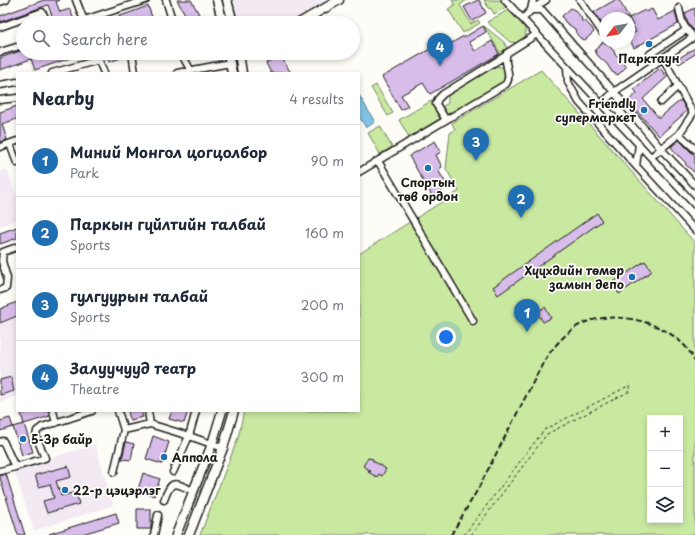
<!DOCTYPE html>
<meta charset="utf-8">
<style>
:root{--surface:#fff;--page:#f6f6f7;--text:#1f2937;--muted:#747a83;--line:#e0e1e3;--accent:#1f6fb2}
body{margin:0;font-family:"Playpen Sans",sans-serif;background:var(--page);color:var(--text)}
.controls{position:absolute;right:12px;bottom:12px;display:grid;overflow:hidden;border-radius:0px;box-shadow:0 2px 6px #0003}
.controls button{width:36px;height:36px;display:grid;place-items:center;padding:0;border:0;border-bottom:1px solid var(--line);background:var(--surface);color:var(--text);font:20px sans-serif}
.compass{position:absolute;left:599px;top:12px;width:36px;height:36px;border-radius:50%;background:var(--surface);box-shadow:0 2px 6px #0003;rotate:239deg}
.you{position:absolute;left:446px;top:337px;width:14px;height:14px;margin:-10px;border:3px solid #fff;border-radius:50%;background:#1a73e8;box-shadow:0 0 0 6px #1a73e833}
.badge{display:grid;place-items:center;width:26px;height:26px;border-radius:50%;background:var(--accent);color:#fff;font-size:13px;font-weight:700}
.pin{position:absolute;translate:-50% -33px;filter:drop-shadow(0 1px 2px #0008)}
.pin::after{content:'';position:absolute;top:21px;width:14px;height:12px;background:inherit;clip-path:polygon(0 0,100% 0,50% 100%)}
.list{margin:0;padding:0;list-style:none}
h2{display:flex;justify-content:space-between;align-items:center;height:52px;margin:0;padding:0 16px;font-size:17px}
h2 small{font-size:13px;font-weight:400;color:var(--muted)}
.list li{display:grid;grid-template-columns:26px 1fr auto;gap:12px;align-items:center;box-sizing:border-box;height:72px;padding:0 16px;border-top:1px solid var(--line)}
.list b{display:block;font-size:15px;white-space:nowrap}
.list p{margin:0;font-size:13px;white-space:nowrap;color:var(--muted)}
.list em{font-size:13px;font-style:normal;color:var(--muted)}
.icon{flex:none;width:22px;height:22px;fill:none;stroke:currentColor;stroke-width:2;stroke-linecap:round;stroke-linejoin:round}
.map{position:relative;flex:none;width:695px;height:535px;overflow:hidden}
.search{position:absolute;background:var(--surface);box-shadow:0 2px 6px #0003;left:16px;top:16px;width:344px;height:44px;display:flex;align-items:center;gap:10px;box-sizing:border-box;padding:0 14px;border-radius:22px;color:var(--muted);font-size:15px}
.panel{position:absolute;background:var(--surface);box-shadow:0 2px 6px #0003;left:16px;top:72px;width:344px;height:340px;border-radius:0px}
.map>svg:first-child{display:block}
</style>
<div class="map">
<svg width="695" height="535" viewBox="0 0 695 535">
<rect width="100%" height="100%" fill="#fdfcf7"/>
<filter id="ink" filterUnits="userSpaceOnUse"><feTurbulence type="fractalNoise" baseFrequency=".025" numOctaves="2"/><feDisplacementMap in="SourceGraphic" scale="8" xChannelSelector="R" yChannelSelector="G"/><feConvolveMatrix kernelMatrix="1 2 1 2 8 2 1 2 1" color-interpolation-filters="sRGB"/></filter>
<g filter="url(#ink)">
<path fill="#f2e9f3" d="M230,0H326L287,23H237Z
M7,169L17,197V220L0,226V171Z
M17,317V396L0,402V324Z
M95,444L113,505L34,531L14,470Z"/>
<path fill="#c9e9a1" stroke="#72825e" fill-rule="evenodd" d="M452,0H467L460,5L471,24L478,20L480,23L463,33L448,9L455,5Z
M484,0H500L506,7L494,14L491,8L489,9Z
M508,10L522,24L526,31L525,38L517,43L510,42L487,22Z
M484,26L504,42L507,48L500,53Z
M496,66L505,68L507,77L502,83L445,116L440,108L448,103V95Z
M541,70L695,243V535H200L238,438L244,411H359V254L459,191L446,169L450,133L455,130L452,123ZM650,418H680V520H650Z
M376,85L393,113L388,116L371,88Z
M431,101L441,118L409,137L399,120Z
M380,126L392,147L380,154L368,133Z"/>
<path fill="#82c2e2" stroke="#598093" d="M359,95L375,122L366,128L359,116Z"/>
<path fill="#d8bcea" stroke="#1c1c1c" d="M44,0H60L56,2L60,12L70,9L75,23H62L60,18L54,21L48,5L0,22V16Z
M177,0H191L199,14L193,18L196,23H190Z
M478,0H479L486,13L472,21L464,7Z
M615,0H619L629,18H605V28L594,12Z
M148,6L152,17L136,23H101Z
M571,8L576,11L581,17L582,21L586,22L592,28L594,32L585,40L580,38L576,33L575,29L565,22L562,16Z
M695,8V28L693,30L688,23L685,13Z
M652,9L658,20L675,11L678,24L634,48L629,38V35L636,32L629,18L645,10L646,12Z
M483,26L486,32L469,42L475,51L492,41L499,54L430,94L423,83L401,95L408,106L401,110L382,77L442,42L445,47L462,37H465Z
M603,42L608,45L614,51L615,55L619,56L626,67L618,75L612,72L607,64L598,56L595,51Z
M695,48V54L679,64L676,60Z
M23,50V53H29L31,59L0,70V58Z
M47,53H82V54L35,70L31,59Z
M103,53H122L124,57L109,62L108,59L106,60Z
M280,55L291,73H271L266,63Z
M660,68L667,77L643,99L659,118L681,100L687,111L659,136L628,101L637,93L634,89Z
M17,106V119L2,124L7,140L0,142V112Z
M679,140L695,156V173L685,164L686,163L679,156H678L671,147Z
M435,141L441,152L436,155L442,167L438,170L448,187L432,196L409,156Z
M597,213L602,221L498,295L493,287Z
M17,227V238L0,244V233Z
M645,261L652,271L619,294L612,283Z
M17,302V316L0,323V309Z
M545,307L551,318L543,322L537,312Z
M11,377L14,391L0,395V380Z
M32,411H49L50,416L24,424L21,414Z
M128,411H141L143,417L130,420Z
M172,411H188L184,423L169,419Z
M10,418L13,427L0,431V421Z
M24,424L33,452L22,455L13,427Z
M153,436L169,442L162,464L146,459Z
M126,442L134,444L131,460L122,459Z
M368,458L373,459V461L386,469L382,476L379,474L377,477L368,472L371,471L363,466Z
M68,466L71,477L56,481L61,496L76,492L79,504L47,513L43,501L54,498L50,484L39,487L35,475Z
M143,473L160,479L154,496L138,490Z
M6,474L25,535H18L0,478V476Z
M137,509H151V529H137Z
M116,513L119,523L79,535H49V534Z"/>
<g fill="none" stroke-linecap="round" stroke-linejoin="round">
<g stroke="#1c1c1c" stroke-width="9">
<path id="minor" d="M76,0L85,23
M166,0L173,23
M505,0L695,205
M580,0L602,32
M0,2L6,0
M679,8C681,18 682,27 691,34L692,38L614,92L661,149L695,185
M531,10H542L614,92L601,104
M531,10L546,0
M523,19L531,10L533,0
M84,20L146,0
M0,27L42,12L48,23
M0,52L23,45
M96,53L104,73
M132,53L135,73
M181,53L191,71
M656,63L650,54L686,30
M567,67L568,82L579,102L636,166
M52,73L99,60
M177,73L230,63
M0,85L17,82
M0,100L17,98
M661,102L678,86
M446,120L436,104L438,99L443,94L505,56
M679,134L695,149
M10,144L17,163
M639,144L636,166L695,230
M0,147L17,141
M651,157L679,134L693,113L663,58
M378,161L473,321
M359,172L506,84C513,74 502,63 507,53L537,34
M0,290L6,288L7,278L2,261L3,252L17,247
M53,411L56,423
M118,411L124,430L150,424L148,411
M150,424L189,436L196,411
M0,442L3,441L15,467L45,458L36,436L37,431L42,427L92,411
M0,471L15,467
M114,472L124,430
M173,472L189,436L223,448
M164,500C172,478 174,483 194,491
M154,535L158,515"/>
</g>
<g stroke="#1c1c1c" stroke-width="11">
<path id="major" d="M217,0L223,23
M227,0L233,23
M299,23L339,0
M228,53L232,73
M239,53L242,73
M176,535L212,444L222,411
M189,535L223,448L234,411"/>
</g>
<path stroke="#1c1c1c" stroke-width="1" stroke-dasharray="3 3" stroke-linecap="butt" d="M464,535L544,430L630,385
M471,535L547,434L630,391V386"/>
<use href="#minor" stroke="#fdfcf7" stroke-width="6"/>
<use href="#major" stroke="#fdfcf7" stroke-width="8"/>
<path stroke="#1c1c1c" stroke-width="2" stroke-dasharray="6 3" stroke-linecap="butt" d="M451,535L478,489L544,361C555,345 568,329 586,322C622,309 680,325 695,362"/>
</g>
</g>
<g fill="#1f6fb2" stroke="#fdfcf7" stroke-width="1.5">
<circle cx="649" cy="44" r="4"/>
<circle cx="644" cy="110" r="4"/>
<circle cx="428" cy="168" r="4"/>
<circle cx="632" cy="277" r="4"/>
<circle cx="23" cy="439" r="4"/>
<circle cx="164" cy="457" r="4"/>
<circle cx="65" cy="490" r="4"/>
</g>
<g text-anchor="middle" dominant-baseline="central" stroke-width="3.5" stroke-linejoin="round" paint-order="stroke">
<g font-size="12" font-weight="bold" fill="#1c1c1c" stroke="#fdfcf7" text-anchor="start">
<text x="649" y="58" text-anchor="middle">Парктаун</text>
<text x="636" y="103" text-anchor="end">Friendly<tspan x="636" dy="14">супермаркет</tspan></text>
<text x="428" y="182" text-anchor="middle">Спортын<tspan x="428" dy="14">төв ордон</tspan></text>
<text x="624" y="270" text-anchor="end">Хүүхдийн төмөр<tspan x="624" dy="14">замын депо</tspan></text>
<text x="31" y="439">5-3р байр</text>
<text x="172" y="457">Аппола</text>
<text x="73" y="490">22-р цэцэрлэг</text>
</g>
</g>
</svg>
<div class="controls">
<button>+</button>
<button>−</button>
<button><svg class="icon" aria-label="layers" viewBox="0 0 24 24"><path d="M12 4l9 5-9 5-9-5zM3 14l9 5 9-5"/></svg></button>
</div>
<svg class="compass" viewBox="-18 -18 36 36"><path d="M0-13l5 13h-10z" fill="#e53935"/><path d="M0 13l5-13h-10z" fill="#747a83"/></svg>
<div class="you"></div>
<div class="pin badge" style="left:527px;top:332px">1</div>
<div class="pin badge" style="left:521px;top:218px">2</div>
<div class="pin badge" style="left:476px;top:161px">3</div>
<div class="pin badge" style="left:440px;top:66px">4</div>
<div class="search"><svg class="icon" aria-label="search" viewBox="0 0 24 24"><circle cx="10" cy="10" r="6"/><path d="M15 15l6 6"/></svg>Search here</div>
<section class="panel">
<h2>Nearby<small>4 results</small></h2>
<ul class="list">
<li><span class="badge">1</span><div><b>Миний Монгол цогцолбор</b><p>Park</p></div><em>90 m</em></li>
<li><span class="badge">2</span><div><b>Паркын гүйлтийн талбай</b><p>Sports</p></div><em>160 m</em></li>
<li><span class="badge">3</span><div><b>гулгуурын талбай</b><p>Sports</p></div><em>200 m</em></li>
<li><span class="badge">4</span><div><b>Залуучууд театр</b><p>Theatre</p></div><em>300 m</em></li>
</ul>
</section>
</div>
